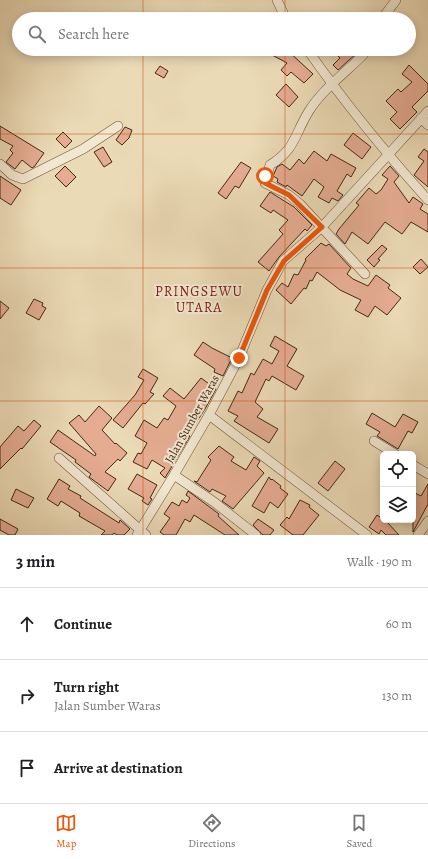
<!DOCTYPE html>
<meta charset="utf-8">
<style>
:root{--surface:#fff;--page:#f6f6f6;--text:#202124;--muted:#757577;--line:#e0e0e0;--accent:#ea580c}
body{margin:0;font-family:Alegreya,serif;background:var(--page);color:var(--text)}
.controls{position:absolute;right:12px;bottom:12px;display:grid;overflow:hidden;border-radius:6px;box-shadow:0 2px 10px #0003}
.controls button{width:36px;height:36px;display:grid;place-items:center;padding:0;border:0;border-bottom:1px solid var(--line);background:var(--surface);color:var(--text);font:20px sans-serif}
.stop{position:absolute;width:12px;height:12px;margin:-9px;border:3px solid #ea580c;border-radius:50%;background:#fff}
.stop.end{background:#ea580c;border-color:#fff;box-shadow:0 1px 4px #0008}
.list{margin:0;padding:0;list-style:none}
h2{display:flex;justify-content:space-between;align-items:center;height:52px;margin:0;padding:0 16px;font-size:17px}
h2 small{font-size:13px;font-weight:400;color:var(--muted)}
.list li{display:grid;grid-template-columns:26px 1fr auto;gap:12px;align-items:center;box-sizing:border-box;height:72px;padding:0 16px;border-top:1px solid var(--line)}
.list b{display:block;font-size:15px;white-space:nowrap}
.list p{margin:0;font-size:13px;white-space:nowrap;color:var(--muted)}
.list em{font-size:13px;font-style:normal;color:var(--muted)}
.icon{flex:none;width:22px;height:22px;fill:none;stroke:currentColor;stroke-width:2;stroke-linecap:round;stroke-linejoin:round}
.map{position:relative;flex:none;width:428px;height:535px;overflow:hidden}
.search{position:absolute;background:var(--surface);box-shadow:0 2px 10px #0003;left:12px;right:12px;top:12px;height:44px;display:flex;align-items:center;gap:10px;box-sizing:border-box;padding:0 14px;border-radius:22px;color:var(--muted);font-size:15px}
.sheet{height:268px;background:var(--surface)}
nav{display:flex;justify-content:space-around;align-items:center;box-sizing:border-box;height:56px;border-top:1px solid var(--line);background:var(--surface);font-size:11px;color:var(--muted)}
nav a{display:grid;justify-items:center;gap:2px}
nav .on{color:var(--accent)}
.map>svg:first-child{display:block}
</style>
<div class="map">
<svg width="428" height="535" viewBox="0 0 428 535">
<rect width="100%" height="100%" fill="#ebdab6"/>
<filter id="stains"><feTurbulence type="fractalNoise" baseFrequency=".005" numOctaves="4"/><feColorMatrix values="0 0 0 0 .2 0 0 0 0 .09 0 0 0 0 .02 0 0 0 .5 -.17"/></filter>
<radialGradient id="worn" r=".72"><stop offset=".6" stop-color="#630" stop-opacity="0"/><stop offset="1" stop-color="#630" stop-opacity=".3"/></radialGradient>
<path fill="#e5ac92" stroke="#442715" d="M261,49H286L313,74L304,83L291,72L287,76L281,70L287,63Z
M341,49H355L358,52L338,70L333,65L340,58L336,54Z
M409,65L428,84V91L412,107L417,112L400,129L390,119L397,112L386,101L398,89L401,92L412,82L402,74Z
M160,66L168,71L164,78L155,73Z
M286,84L298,97L289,107L276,95Z
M0,126L44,153L34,167L32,168L22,160L15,169L6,162L13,153L10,150L13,146L0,139Z
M125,127L132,130L129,138L122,145L116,140Z
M63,132L72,141L65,148L56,139Z
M353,133L371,147L362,159L344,145Z
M103,147L112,162L104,167L94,152Z
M424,149L428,152V187L414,175L424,161L418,157Z
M314,151L327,161L331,154L356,168L351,177L347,174L337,191L343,195L338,201L332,198L329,203L318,197L324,187L314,179L302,196L287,185L286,187L277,182L278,179L273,176L277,167L282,164L290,170L299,159L304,164Z
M241,162L251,168L239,188L235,186L226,199L218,193Z
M65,166L76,177L66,187L55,176Z
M390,166L399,176L394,182L409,203L413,197L423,204L420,209L428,214V232L411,222L402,234L385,222L368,244L352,232L345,244L336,234L339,229L359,205L356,203L369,188L376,194L381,190L388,179L382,175Z
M0,176L21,190L11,205L0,198Z
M270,192L294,207L312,225L307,231L305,229L279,257L269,271L258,262L283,234L279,230L288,220L273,210L271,213L260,206Z
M321,243L326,246L329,244L351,268L347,274L353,279L368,286L376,275L390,285L388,288L401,298L387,315L375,306L368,317L355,310L361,300L340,290L317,272L312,281L310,280L306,289L304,288L291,304L276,290L282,283L288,287L294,274L298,275L306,260L305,259Z
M382,245L387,249L378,259L380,260L374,267L367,260Z
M421,259L428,267L420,274L413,267Z
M34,299L43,303L42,306L46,308L39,320L26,313Z
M0,301L9,308L0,319Z
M275,336L297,349L287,366L304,376L296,390L272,376L269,381L266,379L255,402L263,409L257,417L278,429L269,443L234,421L238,416L228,411L238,391L242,393L251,373L254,375L263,359L272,364L279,351L270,346Z
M203,342L212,348L232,358L223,376L214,372L215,369L194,355Z
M143,369L158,378L150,392L154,394L145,404L143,403L123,428L113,420L135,395L144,380L138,377Z
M201,378L216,389L205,409L188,435L190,436L165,478L160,473L165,468L152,460L147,469L133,462L138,453L141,454L147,443L135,436L144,420L157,428L164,418L168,420L176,406L163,396L170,388L184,399Z
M99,406L112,418L102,430L115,444L116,443L127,453L120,461L118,459L105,472L116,479L108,491L89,477L91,474L75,462L76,460L50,442L58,430L95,456L96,454L69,423L79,415L85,422Z
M372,413L395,427L403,414L418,422L412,433L408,431L398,449L377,436L380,432L366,424Z
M34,420L41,426L22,449L21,448L0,469V447L18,426L24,431Z
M219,446L234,457L231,461L246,470L254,457L260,461L257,466L264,473L233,509L222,501L226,496L212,489L210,492L194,481L197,482L202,474L211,460L208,457Z
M335,461L345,469L328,491L318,483Z
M137,474L157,485L150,498L152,499L148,505L142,501L144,498L128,489Z
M269,477L271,480L272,479L281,486L280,488L288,494L278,508L270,502L264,513L252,506Z
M59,479L70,486L68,489L81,496L80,498L119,523L120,520L130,529L124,535H117L114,533L112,535H101L105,531L79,516L80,513L61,501L58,506L47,499Z
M428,484V504L413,532V492L421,496Z
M16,489L34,498L28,508L11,500Z
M188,491L219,514L218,516L239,535H225L194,515L190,522L185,519L176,535H164L160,532L170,518L164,514L172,502L179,506L182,500L187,503L190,498L186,495Z
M300,500L310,505L309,507L319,515L303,535H293L280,525L287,517L289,519Z
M377,515L387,522L399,535H386L381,530L379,534L369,527Z
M0,519L18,529L15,535H9L0,530Z
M258,519L274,530L270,535H263L253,525Z"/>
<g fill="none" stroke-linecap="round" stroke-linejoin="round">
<g stroke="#6e543d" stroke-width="10">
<path id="minor" d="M277,0L286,19
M382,19L396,0
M307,49C344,102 385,152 428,200
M365,49L363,55C345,73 322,90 309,111C294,135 296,149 270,165L265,183L289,195L300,204L365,274
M421,118L428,125
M0,164L12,175L23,179L83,149L118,126
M209,415L367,535
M374,441L395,454
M59,458L146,535
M413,465L428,474
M174,475L214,502L256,535
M137,535L174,475L209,415L239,358L267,290L283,261L322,227L428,111
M418,535L428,521"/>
</g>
<use href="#minor" stroke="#f2e7d0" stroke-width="9"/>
</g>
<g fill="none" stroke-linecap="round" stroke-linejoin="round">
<path stroke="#ea580c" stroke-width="5" d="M239,358L267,290L284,261L322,227L289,195L265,183V176"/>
</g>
<path fill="none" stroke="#cf520d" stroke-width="1" stroke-opacity="0.55" d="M143,0V19M285,0V19M143,49V535M285,49V535M0,134H428M0,268H428M0,401H428"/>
<g text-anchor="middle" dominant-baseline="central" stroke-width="4" stroke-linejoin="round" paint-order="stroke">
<g font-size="12" fill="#442715" stroke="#f2e7d0">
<text transform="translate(192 419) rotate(-61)">Jalan Sumber Waras</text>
</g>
<g font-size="14" letter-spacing="1" fill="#7a1f14" stroke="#f2e7d0">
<text x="199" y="291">PRINGSEWU<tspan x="199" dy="16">UTARA</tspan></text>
</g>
</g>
<rect width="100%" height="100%" filter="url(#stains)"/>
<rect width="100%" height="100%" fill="url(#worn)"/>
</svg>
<div class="controls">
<button><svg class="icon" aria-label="locate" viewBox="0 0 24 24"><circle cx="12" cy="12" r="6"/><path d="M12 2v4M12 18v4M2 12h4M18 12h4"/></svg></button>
<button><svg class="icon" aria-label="layers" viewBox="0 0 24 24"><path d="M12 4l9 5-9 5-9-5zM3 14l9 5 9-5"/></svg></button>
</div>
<div class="stop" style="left:265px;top:176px"></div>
<div class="stop end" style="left:239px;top:358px"></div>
<div class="search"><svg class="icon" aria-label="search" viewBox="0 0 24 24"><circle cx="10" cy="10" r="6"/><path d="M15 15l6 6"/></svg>Search here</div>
</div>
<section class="sheet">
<h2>3 min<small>Walk · 190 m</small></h2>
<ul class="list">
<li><svg class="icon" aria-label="ahead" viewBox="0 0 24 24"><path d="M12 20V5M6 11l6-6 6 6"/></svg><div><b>Continue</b></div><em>60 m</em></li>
<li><svg class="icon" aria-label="right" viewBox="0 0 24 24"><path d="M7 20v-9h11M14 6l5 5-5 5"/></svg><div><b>Turn right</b><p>Jalan Sumber Waras</p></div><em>130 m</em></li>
<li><svg class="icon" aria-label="arrive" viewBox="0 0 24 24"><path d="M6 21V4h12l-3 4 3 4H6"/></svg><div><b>Arrive at destination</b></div></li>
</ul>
</section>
<nav>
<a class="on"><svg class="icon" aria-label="map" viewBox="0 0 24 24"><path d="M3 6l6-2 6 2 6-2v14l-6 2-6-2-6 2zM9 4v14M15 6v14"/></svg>Map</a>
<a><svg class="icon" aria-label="directions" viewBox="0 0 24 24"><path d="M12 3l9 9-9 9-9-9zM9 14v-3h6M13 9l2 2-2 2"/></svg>Directions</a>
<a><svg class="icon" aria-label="saved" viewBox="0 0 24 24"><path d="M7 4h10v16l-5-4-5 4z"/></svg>Saved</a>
</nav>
